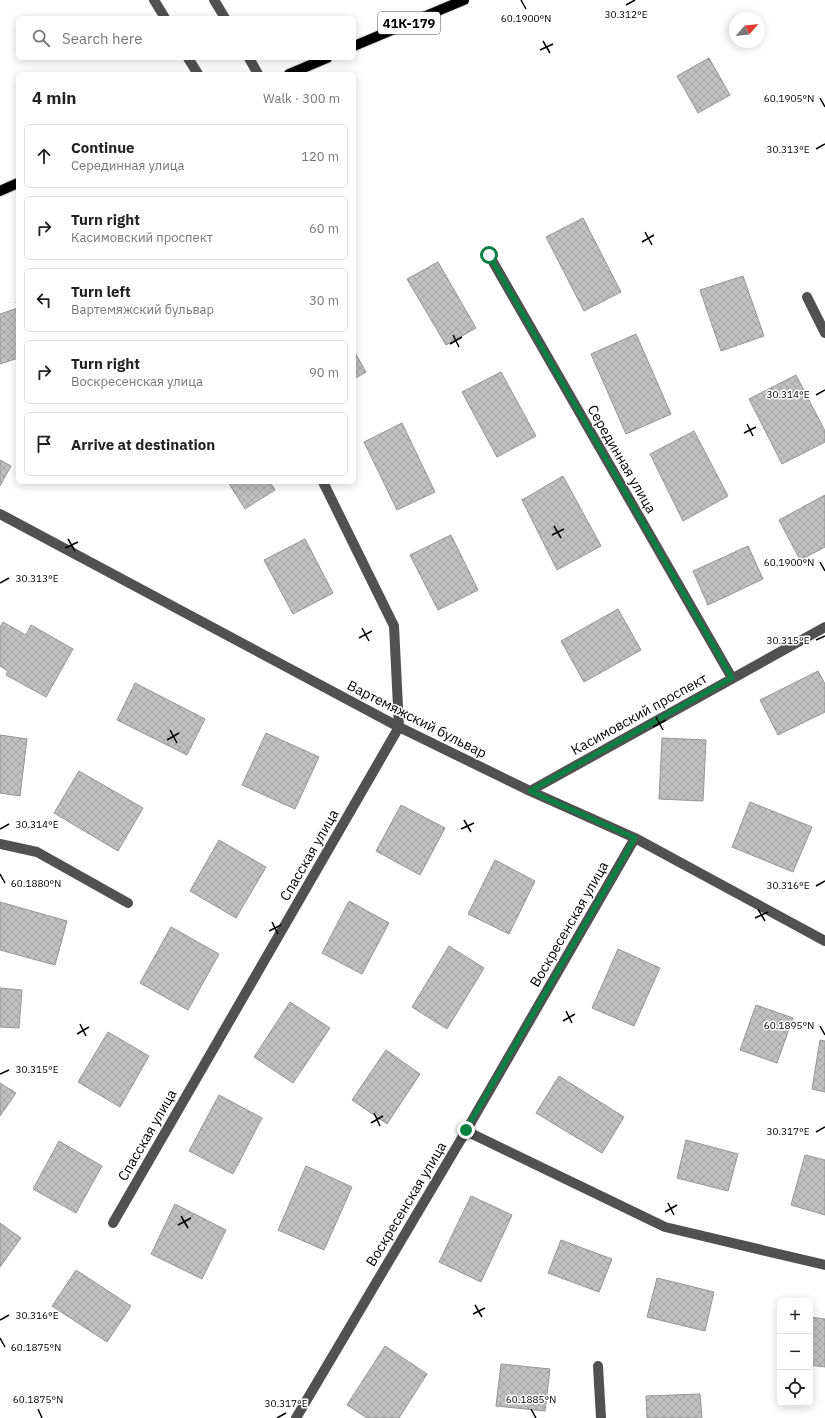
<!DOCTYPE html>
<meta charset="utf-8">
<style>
:root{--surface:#fff;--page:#f6f6f6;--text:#222;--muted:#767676;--line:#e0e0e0}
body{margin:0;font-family:"IBM Plex Sans",sans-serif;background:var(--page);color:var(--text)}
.controls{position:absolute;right:12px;bottom:12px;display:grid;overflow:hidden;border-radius:6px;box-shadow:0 2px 10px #0003}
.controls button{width:36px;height:36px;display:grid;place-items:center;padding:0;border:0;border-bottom:1px solid var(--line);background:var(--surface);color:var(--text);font:20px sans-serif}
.compass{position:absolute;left:729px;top:12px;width:36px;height:36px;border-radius:50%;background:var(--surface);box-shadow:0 2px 10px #0003;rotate:62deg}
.stop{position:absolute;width:12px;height:12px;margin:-9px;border:3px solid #0b8043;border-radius:50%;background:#fff}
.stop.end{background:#0b8043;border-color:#fff;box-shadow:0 1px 4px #0008}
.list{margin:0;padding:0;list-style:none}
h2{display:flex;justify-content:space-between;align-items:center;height:52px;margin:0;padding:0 16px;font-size:17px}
h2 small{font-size:13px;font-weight:400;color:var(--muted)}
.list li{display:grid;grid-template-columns:26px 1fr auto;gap:12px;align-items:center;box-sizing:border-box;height:64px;margin:0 8px 8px;padding:0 8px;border:1px solid var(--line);border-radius:6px}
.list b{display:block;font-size:15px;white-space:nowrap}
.list p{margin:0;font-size:13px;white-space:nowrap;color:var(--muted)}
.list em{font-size:13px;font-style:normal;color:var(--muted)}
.icon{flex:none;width:22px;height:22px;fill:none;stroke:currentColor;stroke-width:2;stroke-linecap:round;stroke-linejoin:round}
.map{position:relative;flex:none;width:825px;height:1418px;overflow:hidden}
.search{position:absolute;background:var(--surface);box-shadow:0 2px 10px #0003;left:16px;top:16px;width:340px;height:44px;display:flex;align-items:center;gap:10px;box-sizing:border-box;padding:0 14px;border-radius:6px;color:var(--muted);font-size:15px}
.panel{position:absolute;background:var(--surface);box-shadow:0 2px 10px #0003;left:16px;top:72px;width:340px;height:412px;border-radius:6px}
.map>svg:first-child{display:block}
</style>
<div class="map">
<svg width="825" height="1418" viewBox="0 0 825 1418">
<defs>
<pattern id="building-cross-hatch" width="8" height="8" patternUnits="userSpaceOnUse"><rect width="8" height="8" fill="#c0c0c0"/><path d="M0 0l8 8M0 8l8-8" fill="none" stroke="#a3a3a3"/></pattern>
</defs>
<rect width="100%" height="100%" fill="#fff"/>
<path fill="url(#building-cross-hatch)" stroke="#959595" d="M709,58L730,95L698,113L677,76Z
M583,218L621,292L584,311L546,237Z
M438,262L476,328L446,345L407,279Z
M743,276L764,336L721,351L700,290Z
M18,301V358L0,364V314L18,308L16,302Z
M636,334L671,414L626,434L591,354Z
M354,351L366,372L354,379Z
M501,372L536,436L497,457L462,392Z
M796,375L825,431V442L782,464L749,399Z
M402,423L435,492L397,510L364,442Z
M694,431L728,496L683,521L650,454Z
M0,460L11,466L0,486Z
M563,476L601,546L557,570L522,500Z
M228,482H270L275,490L245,509Z
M825,495V547L800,560L779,520Z
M451,535L478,590L438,610L410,555Z
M305,539L333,593L293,614L264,560Z
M748,546L763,579L708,605L693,571Z
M618,609L641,650L584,682L561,641Z
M3,622L26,635L31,625L73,649L46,697L6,675L8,671L0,666V627Z
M818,671L825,684V712L778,735L760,700Z
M135,683L205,719L187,755L117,720Z
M266,733L319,757L295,809L242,785Z
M0,735L27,739L20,796L0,793Z
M662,738L706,740L703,801L659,799Z
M79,771L143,808L118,851L54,813Z
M750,802L812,827L793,872L732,847Z
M401,805L445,828L420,875L376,851Z
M219,840L266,867L236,918L190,891Z
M495,860L535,881L509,934L468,914Z
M349,901L389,923L362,974L322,953Z
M0,902L67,921L55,965L0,950Z
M171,927L219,954L188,1010L140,983Z
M449,946L484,968L447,1029L412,1007Z
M618,949L660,968L634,1026L592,1008Z
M0,988L22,990L19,1028L0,1027Z
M290,1002L330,1028L293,1083L254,1057Z
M756,1005L793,1018L777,1063L740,1050Z
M108,1032L149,1056L120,1107L78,1082Z
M820,1040L825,1041V1092L812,1089Z
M386,1050L420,1074L387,1124L352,1100Z
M559,1076L624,1117L602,1153L536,1113Z
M0,1083L16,1093L0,1116Z
M219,1095L262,1118L233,1174L189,1151Z
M686,1140L738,1154L728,1191L677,1178Z
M59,1141L102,1166L76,1213L33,1189Z
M805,1155L825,1160V1215L791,1205Z
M306,1166L352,1187L324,1250L278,1230Z
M471,1196L512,1215L481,1282L439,1262Z
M175,1204L226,1230L202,1279L151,1254Z
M0,1223L21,1238L0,1267Z
M561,1240L612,1259L599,1292L548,1273Z
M76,1270L131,1306L107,1342L52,1306Z
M657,1278L714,1292L705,1331L647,1317Z
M810,1317L825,1319V1367L810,1365Z
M385,1346L427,1374L399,1418H367L347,1405Z
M501,1364L550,1369L545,1411L496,1406Z
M700,1394L702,1418H647L646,1396Z"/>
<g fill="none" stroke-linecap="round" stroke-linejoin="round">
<g stroke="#dbdbdb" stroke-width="12">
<path id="major" d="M354,46L464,0
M289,74L327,58
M0,191L18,183"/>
</g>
<path stroke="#515151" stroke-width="10" d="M154,0L165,18
M214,0L225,18
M188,58L198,74
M249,58L258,74
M489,255L732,678
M807,297L825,333
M0,514L399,727L530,791L635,838L825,941
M530,791L825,627
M0,844L37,852L128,903
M466,1131L665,1227L825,1265
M113,1223L399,727L394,626L323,482
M598,1366L601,1418
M296,1418L466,1131L635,838"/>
<use href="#major" stroke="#000" stroke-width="10"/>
</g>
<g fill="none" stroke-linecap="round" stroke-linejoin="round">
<path stroke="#0b8043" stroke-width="5" d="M466,1130L635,838L530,791L732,678L489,255"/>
</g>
<path fill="none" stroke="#000" stroke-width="1.5" d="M521,0L526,9M626,5L635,0M543,41L550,53M540,50L553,44M820,98L825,107M816,149L825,144M645,232L652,245M642,242L654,235M453,335L459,347M450,344L462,337M816,395L825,390M747,424L753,436M744,433L756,427M554,526L561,538M552,535L564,529M68,539L75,551M65,548L78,542M820,562L825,571M0,583L9,578M362,628L369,641M359,638L372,631M816,640L825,636M656,717L663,730M653,727L666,720M170,730L177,743M167,740L179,733M464,820L471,832M0,829L9,824M461,829L474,823M0,874L5,883M816,886L825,881M758,909L765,921M755,918L768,912M272,922L278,934M269,931L281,925M566,1011L572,1023M563,1021L575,1014M80,1024L86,1036M820,1026L825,1035M77,1034L89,1027M0,1074L9,1070M374,1113L380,1126M371,1123L383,1116M816,1132L825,1127M668,1203L674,1215M665,1212L677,1205M181,1216L188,1228M178,1225L191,1218M475,1305L482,1317M473,1314L485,1308M0,1320L9,1315M0,1338L5,1347M38,1409L42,1418M531,1409L536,1418M277,1418L286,1413"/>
<g text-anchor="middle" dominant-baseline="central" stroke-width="3" stroke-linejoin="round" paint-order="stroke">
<rect fill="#fff" stroke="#4c4c4c" stroke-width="1" x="378" y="12" width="62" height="22" rx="3"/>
<g font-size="13" font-weight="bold" fill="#000">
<text x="409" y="23">41К-179</text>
</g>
<g font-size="14" fill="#000" stroke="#fff">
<text transform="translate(622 459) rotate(60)">Серединная улица</text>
<text transform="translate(639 714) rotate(-29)">Касимовский проспект</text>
<text transform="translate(417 719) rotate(27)">Вартемяжский бульвар</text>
<text transform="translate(309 855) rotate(-60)">Спасская улица</text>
<text transform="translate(569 924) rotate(-60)">Воскресенская улица</text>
<text transform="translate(147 1135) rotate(-60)">Спасская улица</text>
<text transform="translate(406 1204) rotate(-59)">Воскресенская улица</text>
</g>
</g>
<g font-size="10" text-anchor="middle" fill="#000" stroke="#fff" stroke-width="3" stroke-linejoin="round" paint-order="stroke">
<text x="626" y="18">30.312°E</text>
<text x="526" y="22">60.1900°N</text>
<text x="789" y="102">60.1905°N</text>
<text x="788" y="153">30.313°E</text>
<text x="788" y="398">30.314°E</text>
<text x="789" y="566">60.1900°N</text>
<text x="37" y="582">30.313°E</text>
<text x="788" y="644">30.315°E</text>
<text x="37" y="828">30.314°E</text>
<text x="36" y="887">60.1880°N</text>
<text x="788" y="889">30.316°E</text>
<text x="789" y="1029">60.1895°N</text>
<text x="37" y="1073">30.315°E</text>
<text x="788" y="1135">30.317°E</text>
<text x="37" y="1319">30.316°E</text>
<text x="36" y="1351">60.1875°N</text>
<text x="38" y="1403">60.1875°N</text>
<text x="531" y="1403">60.1885°N</text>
<text x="286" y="1407">30.317°E</text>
</g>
</svg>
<div class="controls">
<button>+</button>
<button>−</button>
<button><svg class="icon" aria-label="locate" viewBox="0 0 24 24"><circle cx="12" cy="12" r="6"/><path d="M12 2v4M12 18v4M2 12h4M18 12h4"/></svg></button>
</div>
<svg class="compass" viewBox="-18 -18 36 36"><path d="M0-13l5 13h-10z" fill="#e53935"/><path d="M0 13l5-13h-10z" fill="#767676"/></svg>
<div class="stop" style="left:489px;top:255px"></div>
<div class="stop end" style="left:466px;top:1130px"></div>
<div class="search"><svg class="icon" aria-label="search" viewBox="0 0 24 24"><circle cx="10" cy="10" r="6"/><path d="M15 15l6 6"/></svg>Search here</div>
<section class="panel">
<h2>4 min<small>Walk · 300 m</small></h2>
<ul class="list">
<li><svg class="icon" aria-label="ahead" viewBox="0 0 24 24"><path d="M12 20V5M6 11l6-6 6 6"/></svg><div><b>Continue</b><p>Серединная улица</p></div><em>120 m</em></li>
<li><svg class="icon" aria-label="right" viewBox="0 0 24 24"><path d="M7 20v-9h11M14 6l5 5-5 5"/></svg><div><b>Turn right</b><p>Касимовский проспект</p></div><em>60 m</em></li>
<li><svg class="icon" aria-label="left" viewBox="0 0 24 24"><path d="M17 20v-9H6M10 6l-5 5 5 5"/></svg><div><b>Turn left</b><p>Вартемяжский бульвар</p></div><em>30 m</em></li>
<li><svg class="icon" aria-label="right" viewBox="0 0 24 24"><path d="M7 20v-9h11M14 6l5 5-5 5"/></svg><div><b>Turn right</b><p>Воскресенская улица</p></div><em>90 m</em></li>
<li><svg class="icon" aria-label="arrive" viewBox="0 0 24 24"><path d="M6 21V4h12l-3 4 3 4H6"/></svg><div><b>Arrive at destination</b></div></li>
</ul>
</section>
</div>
